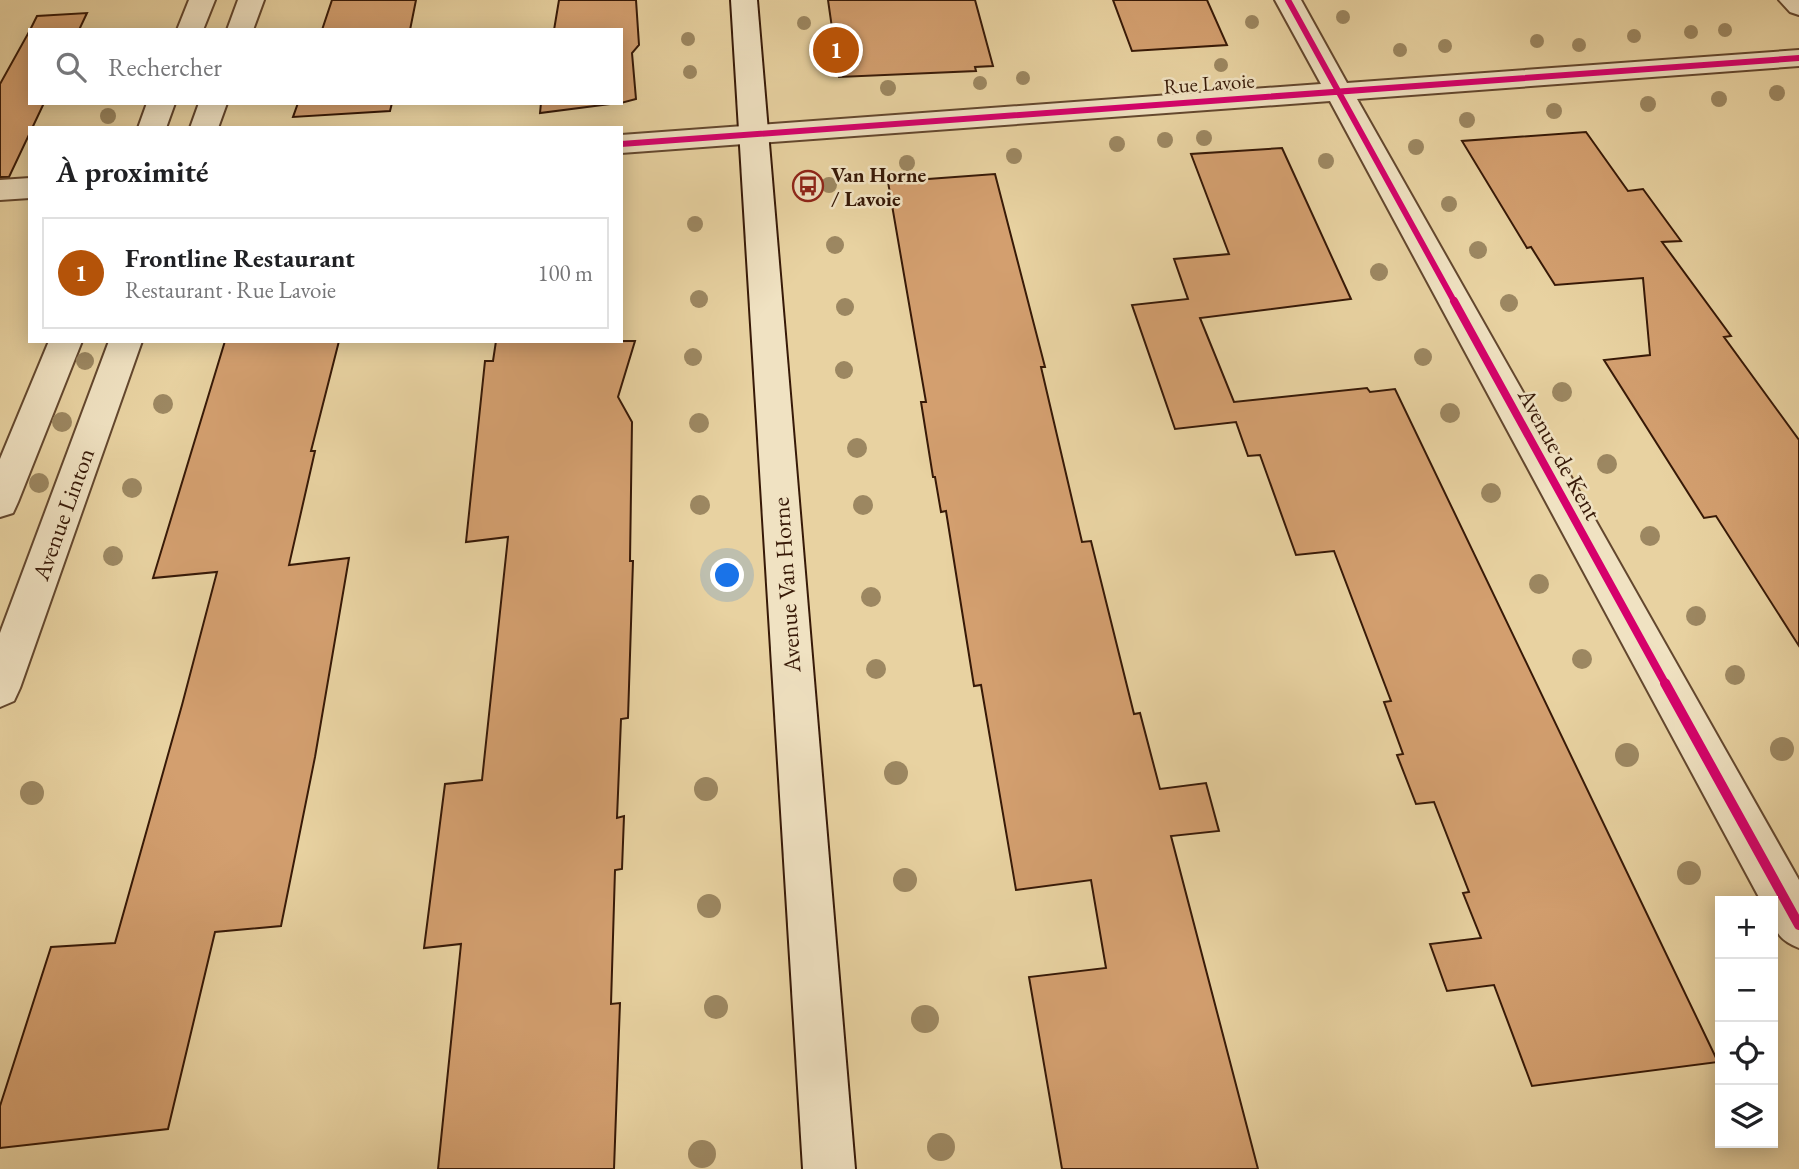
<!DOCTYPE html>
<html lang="fr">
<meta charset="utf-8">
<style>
:root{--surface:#fff;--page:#f2f2f2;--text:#202124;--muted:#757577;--line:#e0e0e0;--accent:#b45309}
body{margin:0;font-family:"EB Garamond",serif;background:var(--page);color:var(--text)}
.controls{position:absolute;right:21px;bottom:21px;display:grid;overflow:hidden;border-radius:0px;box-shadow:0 4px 18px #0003}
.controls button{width:63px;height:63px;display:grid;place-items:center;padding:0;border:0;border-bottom:2px solid var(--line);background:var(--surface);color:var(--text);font:35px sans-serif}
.you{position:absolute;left:728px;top:576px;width:24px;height:24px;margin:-18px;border:5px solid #fff;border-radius:50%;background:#1a73e8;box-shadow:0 0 0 10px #1a73e833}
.badge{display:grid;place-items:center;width:46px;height:46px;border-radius:50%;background:var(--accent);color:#fff;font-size:23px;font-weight:700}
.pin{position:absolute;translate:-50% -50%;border:4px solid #fff;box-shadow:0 2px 7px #0006}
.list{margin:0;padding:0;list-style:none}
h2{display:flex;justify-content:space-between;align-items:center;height:91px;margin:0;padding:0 28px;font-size:30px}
h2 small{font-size:23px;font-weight:400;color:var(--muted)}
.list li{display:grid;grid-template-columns:46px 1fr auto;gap:21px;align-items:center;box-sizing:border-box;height:112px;margin:0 14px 14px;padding:0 14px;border:2px solid var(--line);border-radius:0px}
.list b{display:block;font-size:26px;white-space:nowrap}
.list p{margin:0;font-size:23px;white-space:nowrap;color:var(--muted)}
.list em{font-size:23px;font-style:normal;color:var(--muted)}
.icon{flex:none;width:38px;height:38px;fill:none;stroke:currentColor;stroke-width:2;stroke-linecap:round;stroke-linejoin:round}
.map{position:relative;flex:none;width:1799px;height:1169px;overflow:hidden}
.search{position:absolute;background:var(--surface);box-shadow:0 4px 18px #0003;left:28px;top:28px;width:595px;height:77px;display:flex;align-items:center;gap:18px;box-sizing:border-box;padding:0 24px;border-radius:0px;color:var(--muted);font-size:26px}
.panel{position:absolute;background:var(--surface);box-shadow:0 4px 18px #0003;left:28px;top:126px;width:595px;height:217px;border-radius:0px}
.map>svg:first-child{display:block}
</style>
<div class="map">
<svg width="1799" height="1169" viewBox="0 0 1799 1169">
<rect width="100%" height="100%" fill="#e8d2a1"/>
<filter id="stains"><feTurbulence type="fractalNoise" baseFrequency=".00286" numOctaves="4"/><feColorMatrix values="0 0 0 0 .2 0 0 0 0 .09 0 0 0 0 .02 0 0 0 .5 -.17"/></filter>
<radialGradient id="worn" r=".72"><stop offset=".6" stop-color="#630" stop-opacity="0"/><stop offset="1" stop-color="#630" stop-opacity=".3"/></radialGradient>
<path fill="#d39f6f" stroke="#371907" stroke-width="2" d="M332,0H416L410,30H322Z
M559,0H636L639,45L632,53L636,99L621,103V30H554Z
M828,0H975L993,66L975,67L976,71L839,77Z
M1113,0H1207L1227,45L1132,51Z
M87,13L79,30H30L37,16Z
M30,30V103H44L9,177H0V84Z
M298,103H392L390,111L293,117Z
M541,103H618L540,113Z
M1586,132L1628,191L1643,189L1681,241L1662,242L1731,336L1724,337L1799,440V646L1716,516L1704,518L1604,360L1650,355L1643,278L1555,285L1531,247L1527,248L1462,141Z
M1282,148L1351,299L1200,318L1234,402L1367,388L1370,392L1395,389L1718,1062L1532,1086L1494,985L1447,991L1430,944L1481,938L1463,893L1469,892L1434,802L1416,804L1397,755L1403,754L1384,702L1391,701L1334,551L1296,555L1260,455L1248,456L1236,422L1175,429L1132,305L1188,299L1174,259L1229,254L1191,154Z
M995,174L1045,367H1041L1082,542L1091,541L1134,714L1140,713L1160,789L1206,783L1219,831L1171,836L1258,1169H1062L1029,977L1106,968L1091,880L1016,890L981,685L974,686L946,511L941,512L935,477H933L921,402H926L888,182Z
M225,341H339L311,451H315L289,565L349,558L315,757L281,926L215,932L168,1129L0,1148V1106L51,947L115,943L182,705L217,572L153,578Z
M496,341H635L618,397L632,422L630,561H633L628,718L621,719L617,818L624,816L622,869L615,870L611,1004L620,1003L614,1169H438L461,944L424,948L445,784L482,780L508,537L466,542L485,361H493Z"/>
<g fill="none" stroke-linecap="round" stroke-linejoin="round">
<g stroke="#63472e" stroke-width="4">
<path id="minor" d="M189,0H215L203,30H177Z
M238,0H264L253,30H227Z
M1275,0H1301L1347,83L1799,50V66L1357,99L1799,880V948C1774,938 1773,927 1773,901H1761L1330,101L621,153V135L1321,84Z
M1779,0H1799V15L1790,12Z
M147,103H175L166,128H138Z
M199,103H227L218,128H190Z
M30,178V198L0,200V180Z
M49,341H82L18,502L13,513L0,517V459Z
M109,341H142L20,688L14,701L0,707V633Z"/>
</g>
<g stroke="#371907" stroke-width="4">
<path id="secondary" d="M731,0H757L855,1169H803Z"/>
</g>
<use href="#minor" fill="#f0e2c2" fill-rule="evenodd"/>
<use href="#secondary" fill="#f0e2c2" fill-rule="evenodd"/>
<g stroke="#f0e2c2" stroke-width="10">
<path id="cycleway-far2" d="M1288,0L1455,303
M621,144L1799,58"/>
</g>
<g stroke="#f0e2c2" stroke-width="12">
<path id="cycleway-far1" d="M1454,301L1666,685"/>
</g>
<g stroke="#f0e2c2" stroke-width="15">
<path id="cycleway" d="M1665,683L1799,925"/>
</g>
<use href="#cycleway-far2" stroke="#d6006c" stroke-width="6"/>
<use href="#cycleway-far1" stroke="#d6006c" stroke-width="8"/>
<use href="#cycleway" stroke="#d6006c" stroke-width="10"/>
</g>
<g fill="#9c8761">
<circle cx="1343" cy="17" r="7"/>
<circle cx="1252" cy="22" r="7"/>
<circle cx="804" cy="23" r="7"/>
<circle cx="1725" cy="30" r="7"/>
<circle cx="1691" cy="32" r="7"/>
<circle cx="1634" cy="36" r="7"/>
<circle cx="688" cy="39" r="7"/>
<circle cx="1537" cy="41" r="7"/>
<circle cx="1579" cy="45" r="7"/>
<circle cx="1445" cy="46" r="7"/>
<circle cx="1400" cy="50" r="7"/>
<circle cx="1221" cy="65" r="7"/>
<circle cx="690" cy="72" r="7"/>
<circle cx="1023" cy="78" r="7"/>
<circle cx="980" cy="83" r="7"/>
<circle cx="888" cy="88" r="8"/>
<circle cx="1777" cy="93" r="8"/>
<circle cx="1719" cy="99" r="8"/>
<circle cx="1648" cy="104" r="8"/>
<circle cx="1554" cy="111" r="8"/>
<circle cx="108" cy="116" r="8"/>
<circle cx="1467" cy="120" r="8"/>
<circle cx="1204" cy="138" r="8"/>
<circle cx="1165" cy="140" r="8"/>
<circle cx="1117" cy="144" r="8"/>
<circle cx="1416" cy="147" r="8"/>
<circle cx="1014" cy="156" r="8"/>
<circle cx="1326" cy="161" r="8"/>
<circle cx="907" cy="163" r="8"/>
<circle cx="829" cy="185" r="8"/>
<circle cx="1449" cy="204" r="8"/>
<circle cx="695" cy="224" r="8"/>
<circle cx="835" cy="245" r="9"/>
<circle cx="1478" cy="250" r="9"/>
<circle cx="1379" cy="272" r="9"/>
<circle cx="699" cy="299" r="9"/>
<circle cx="1509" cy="303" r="9"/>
<circle cx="845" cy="307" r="9"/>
<circle cx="693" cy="357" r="9"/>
<circle cx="1423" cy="357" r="9"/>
<circle cx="85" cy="361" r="9"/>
<circle cx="844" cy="370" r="9"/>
<circle cx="1562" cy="392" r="10"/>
<circle cx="163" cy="404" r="10"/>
<circle cx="1450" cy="413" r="10"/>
<circle cx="62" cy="422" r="10"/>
<circle cx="699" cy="423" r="10"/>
<circle cx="857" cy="448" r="10"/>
<circle cx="1607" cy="464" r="10"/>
<circle cx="39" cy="483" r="10"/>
<circle cx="132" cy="488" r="10"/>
<circle cx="1491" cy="493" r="10"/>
<circle cx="700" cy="505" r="10"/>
<circle cx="863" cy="505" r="10"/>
<circle cx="1650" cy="536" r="10"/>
<circle cx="113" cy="556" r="10"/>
<circle cx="1539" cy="584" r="10"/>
<circle cx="871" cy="597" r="10"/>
<circle cx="1696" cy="616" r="10"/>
<circle cx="1582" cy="659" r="10"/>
<circle cx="876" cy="669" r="10"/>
<circle cx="1735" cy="675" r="10"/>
<circle cx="1782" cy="749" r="12"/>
<circle cx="1627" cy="755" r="12"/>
<circle cx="896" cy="773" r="12"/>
<circle cx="706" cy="789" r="12"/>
<circle cx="32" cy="793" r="12"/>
<circle cx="1689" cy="873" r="12"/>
<circle cx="905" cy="880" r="12"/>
<circle cx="709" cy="906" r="12"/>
<circle cx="716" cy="1007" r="12"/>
<circle cx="925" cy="1019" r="14"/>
<circle cx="941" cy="1147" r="14"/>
<circle cx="702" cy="1154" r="14"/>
</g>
<defs>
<g id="bus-ring" transform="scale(1.575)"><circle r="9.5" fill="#f0e2c2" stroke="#8f2418" stroke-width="1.5"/><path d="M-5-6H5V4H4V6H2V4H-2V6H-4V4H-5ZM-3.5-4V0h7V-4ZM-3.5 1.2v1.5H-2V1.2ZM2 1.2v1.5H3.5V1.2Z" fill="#8f2418"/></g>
</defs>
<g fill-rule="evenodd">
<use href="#bus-ring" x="808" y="186"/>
</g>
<g text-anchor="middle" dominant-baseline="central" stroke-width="5" stroke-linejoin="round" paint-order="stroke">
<g font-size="21" fill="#371907" stroke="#f0e2c2">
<text transform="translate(1209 83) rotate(-4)">Rue Lavoie</text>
</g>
<g font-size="21" font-weight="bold" fill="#371907" stroke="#f0e2c2" text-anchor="start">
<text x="831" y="174">Van Horne<tspan x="831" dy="24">/ Lavoie</tspan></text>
</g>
<g font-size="24" fill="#371907" stroke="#f0e2c2">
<text transform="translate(1560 454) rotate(61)">Avenue de Kent</text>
<text transform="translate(63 514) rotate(-70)">Avenue Linton</text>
<text transform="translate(786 585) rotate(-94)">Avenue Van Horne</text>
</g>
</g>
<rect width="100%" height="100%" filter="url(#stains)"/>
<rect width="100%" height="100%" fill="url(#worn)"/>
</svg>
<div class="controls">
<button>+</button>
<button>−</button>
<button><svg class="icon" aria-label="locate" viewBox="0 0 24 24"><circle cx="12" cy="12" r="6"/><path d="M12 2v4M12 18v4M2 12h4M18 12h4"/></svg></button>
<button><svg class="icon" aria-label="layers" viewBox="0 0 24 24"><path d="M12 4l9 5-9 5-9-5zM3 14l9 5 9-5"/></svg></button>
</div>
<div class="you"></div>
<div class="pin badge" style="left:836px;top:50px">1</div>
<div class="search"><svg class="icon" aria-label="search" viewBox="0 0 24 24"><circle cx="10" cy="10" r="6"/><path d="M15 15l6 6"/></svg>Rechercher</div>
<section class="panel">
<h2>À proximité<small></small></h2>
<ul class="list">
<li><span class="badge">1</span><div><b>Frontline Restaurant</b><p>Restaurant · Rue Lavoie</p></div><em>100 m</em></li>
</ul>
</section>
</div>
